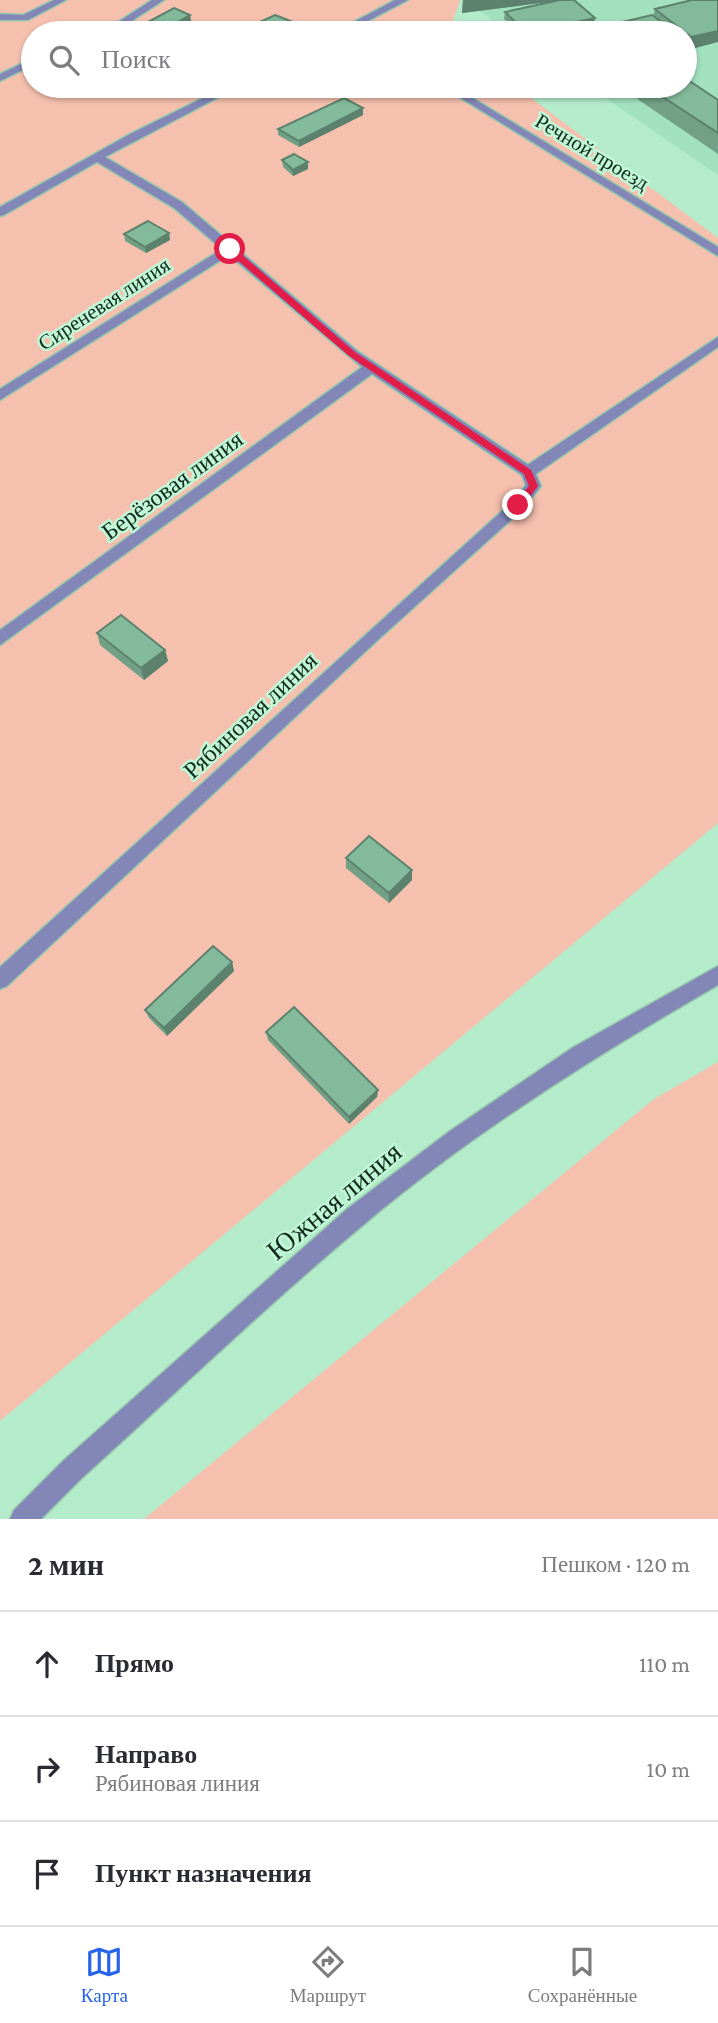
<!DOCTYPE html>
<html lang="ru">
<meta charset="utf-8">
<style>
:root{--surface:#fff;--page:#f2f2f3;--text:#2b2b33;--muted:#7c7c81;--line:#e1e1e2;--accent:#2563eb}
body{margin:0;font-family:"Crimson Pro",serif;background:var(--page);color:var(--text)}
.stop{position:absolute;width:21px;height:21px;margin:-16px;border:5px solid #e11d48;border-radius:50%;background:#fff}
.stop.end{background:#e11d48;border-color:#fff;box-shadow:0 2px 7px #0008}
.list{margin:0;padding:0;list-style:none}
h2{display:flex;justify-content:space-between;align-items:center;height:91px;margin:0;padding:0 28px;font-size:30px}
h2 small{font-size:23px;font-weight:400;color:var(--muted)}
.list li{display:grid;grid-template-columns:46px 1fr auto;gap:21px;align-items:center;box-sizing:border-box;height:105px;padding:0 28px;border-top:2px solid var(--line)}
.list b{display:block;font-size:26px;white-space:nowrap}
.list p{margin:0;font-size:23px;white-space:nowrap;color:var(--muted)}
.list em{font-size:23px;font-style:normal;color:var(--muted)}
.icon{flex:none;width:38px;height:38px;fill:none;stroke:currentColor;stroke-width:2;stroke-linecap:round;stroke-linejoin:round}
.map{position:relative;flex:none;width:718px;height:1519px;overflow:hidden}
.search{position:absolute;background:var(--surface);box-shadow:0 2px 5px #0004;left:21px;right:21px;top:21px;height:77px;display:flex;align-items:center;gap:18px;box-sizing:border-box;padding:0 24px;border-radius:38px;color:var(--muted);font-size:26px}
.sheet{height:406px;background:var(--surface)}
nav{display:flex;justify-content:space-around;align-items:center;box-sizing:border-box;height:98px;border-top:2px solid var(--line);background:var(--surface);font-size:19px;color:var(--muted)}
nav a{display:grid;justify-items:center;gap:4px}
nav .on{color:var(--accent)}
.map>svg:first-child{display:block}
</style>
<div class="map">
<svg width="718" height="1519" viewBox="0 0 718 1519">
<rect width="100%" height="100%" fill="#b4ebcb"/>
<path fill="#a2e1be" d="M569,0H718V175L588,86H685V33H511L478,10Z"/>
<path fill="#f5c0ae" d="M0,0H460L449,33H33V86H515L718,238V823L0,1421Z
M718,1062V1519H144L654,1099Z"/>
<g fill="none" stroke-linecap="round" stroke-linejoin="round">
<g stroke="#97c8ac" stroke-width="3">
<path id="service" d="M718,337V347L533,476H523V468Z"/>
</g>
<g stroke="#97c8ac" stroke-width="3">
<path id="minor" d="M54,0H66L28,20H0V14L23,15Z
M152,0H164L113,33H101Z
M395,0H408L345,33H333Z
M33,58V65L0,81V74Z
M227,86H240L105,157L182,202L357,351L533,468L541,486L523,509L380,638L7,986L0,989V967L513,501L526,485L522,475L372,374L0,645V630L362,367L229,255L0,400V389L222,249L174,208L97,162L4,215L0,216V207L130,134Z
M441,86H453L718,247V256Z
M718,966V985C594,1057 472,1133 362,1226C266,1306 175,1394 82,1478L41,1519H10L14,1510L64,1460L347,1209L450,1131L572,1048Z"/>
</g>
<use href="#service" fill="#8287b8" fill-rule="evenodd"/>
<use href="#minor" fill="#8287b8" fill-rule="evenodd"/>
</g>
<path fill="#72a086" d="M463,0H574L594,24L556,33H520L504,19L505,12L555,1L462,13Z
M718,0L688,50L687,49L685,50V33H575L653,16L655,9Z
M190,15L192,27L181,33H151L150,21Z
M262,21L308,33H263Z
M635,86H685L718,100V154L633,96Z
M363,108V115L299,147L278,135V129Z
M282,160L308,162V169L293,176L283,167Z
M169,233L170,240L146,253L125,241L124,234Z
M97,633L165,650L168,661L144,680L100,645Z
M346,858L412,870V880L389,903L346,868Z
M232,962L234,971L167,1036L149,1018L145,1010Z
M266,1032L378,1090L377,1097L349,1124L268,1040Z"/>
<path fill="#5c826d" d="M463,0H564L462,13Z
M190,15L192,27L181,33H167V28Z
M595,18L594,24L556,33H528Z
M308,28V33H299Z
M718,31V42L688,50L691,37Z
M688,43L687,49L685,50V44Z
M363,108V115L299,147V141Z
M308,162V169L293,176V170Z
M169,233L170,240L146,253L145,247Z
M165,650L168,661L144,680L141,668Z
M412,870V880L389,903V893Z
M232,962L234,971L167,1036L164,1028Z
M378,1090L377,1097L349,1124V1117Z"/>
<path fill="#84ba9c" stroke="#5c826d" stroke-width="2" d="M560,0H574L595,18L527,33L505,12Z
M692,0H718V31L691,37L655,9Z
M174,8L190,15L167,28L150,21Z
M275,15L308,28L299,33H290L262,21Z
M652,15L676,33H575Z
M685,78L718,100V133L646,86H685Z
M344,98L363,108L299,141L278,129Z
M294,154L308,162L293,170L282,160Z
M148,221L169,233L145,247L124,234Z
M121,615L165,650L141,668L97,633Z
M369,836L412,870L389,893L346,858Z
M213,946L232,962L164,1028L145,1010Z
M294,1007L378,1090L349,1117L266,1032Z"/>
<path fill="#e11d48" d="M227,247H233L355,352L531,470L538,486L522,507L513,505L529,486L524,474L349,356L227,251Z"/>
<g text-anchor="middle" dominant-baseline="central" stroke-width="5" stroke-linejoin="round" paint-order="stroke">
<g font-size="21" fill="#142a1e" stroke="#c1f8d8">
<text transform="translate(592 152) rotate(31)">Речной проезд</text>
<text transform="translate(104 304) rotate(-33)">Сиреневая линия</text>
</g>
<g font-size="24" fill="#142a1e" stroke="#c1f8d8">
<text transform="translate(172 485) rotate(-36)">Берёзовая линия</text>
<text transform="translate(250 715) rotate(-43)">Рябиновая линия</text>
</g>
<g font-size="28" fill="#142a1e" stroke="#c1f8d8">
<text transform="translate(334 1201) rotate(-40)">Южная линия</text>
</g>
</g>
</svg>
<div class="stop" style="left:230px;top:249px"></div>
<div class="stop end" style="left:518px;top:505px"></div>
<div class="search"><svg class="icon" aria-label="search" viewBox="0 0 24 24"><circle cx="10" cy="10" r="6"/><path d="M15 15l6 6"/></svg>Поиск</div>
</div>
<section class="sheet">
<h2>2 мин<small>Пешком · 120 m</small></h2>
<ul class="list">
<li><svg class="icon" aria-label="ahead" viewBox="0 0 24 24"><path d="M12 20V5M6 11l6-6 6 6"/></svg><div><b>Прямо</b></div><em>110 m</em></li>
<li><svg class="icon" aria-label="right" viewBox="0 0 24 24"><path d="M7 20v-9h11M14 6l5 5-5 5"/></svg><div><b>Направо</b><p>Рябиновая линия</p></div><em>10 m</em></li>
<li><svg class="icon" aria-label="arrive" viewBox="0 0 24 24"><path d="M6 21V4h12l-3 4 3 4H6"/></svg><div><b>Пункт назначения</b></div></li>
</ul>
</section>
<nav>
<a class="on"><svg class="icon" aria-label="map" viewBox="0 0 24 24"><path d="M3 6l6-2 6 2 6-2v14l-6 2-6-2-6 2zM9 4v14M15 6v14"/></svg>Карта</a>
<a><svg class="icon" aria-label="directions" viewBox="0 0 24 24"><path d="M12 3l9 9-9 9-9-9zM9 14v-3h6M13 9l2 2-2 2"/></svg>Маршрут</a>
<a><svg class="icon" aria-label="saved" viewBox="0 0 24 24"><path d="M7 4h10v16l-5-4-5 4z"/></svg>Сохранённые</a>
</nav>
